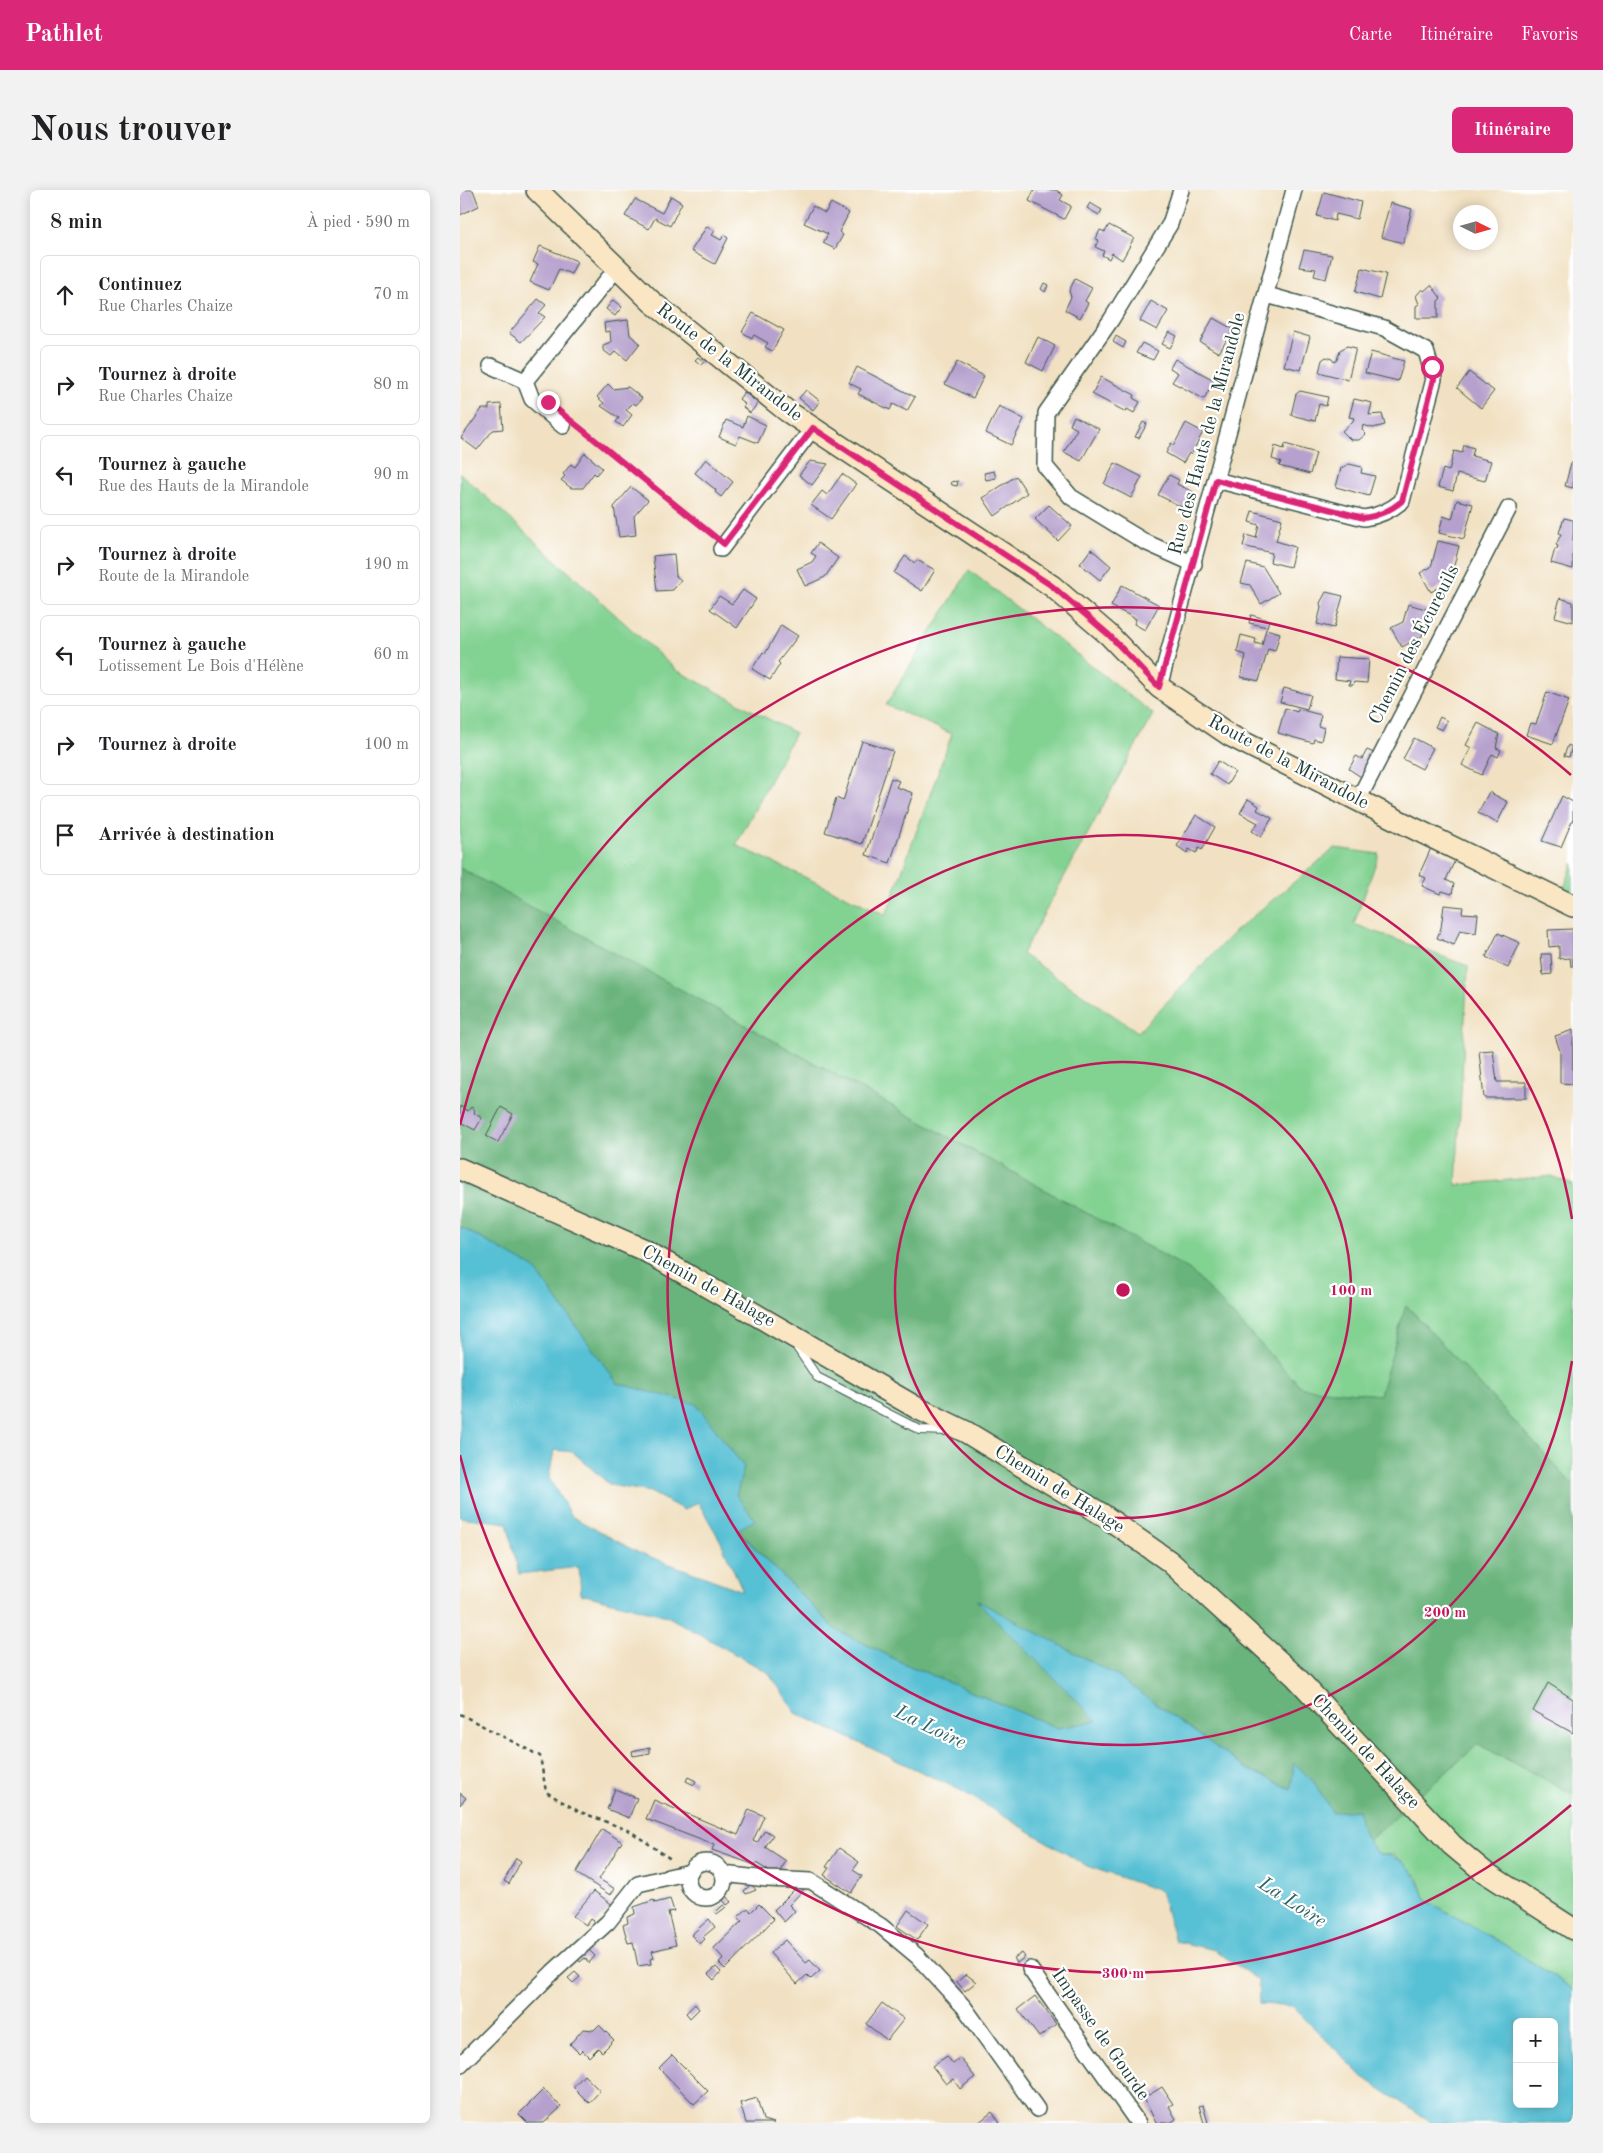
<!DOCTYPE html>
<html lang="fr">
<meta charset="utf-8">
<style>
:root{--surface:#fff;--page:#f2f2f2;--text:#202124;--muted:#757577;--line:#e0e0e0;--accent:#db2777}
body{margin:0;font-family:"Old Standard TT",serif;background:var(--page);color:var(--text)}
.controls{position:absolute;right:15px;bottom:15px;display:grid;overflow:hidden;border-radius:8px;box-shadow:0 2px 12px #0003}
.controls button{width:45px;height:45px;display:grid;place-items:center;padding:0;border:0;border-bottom:1px solid var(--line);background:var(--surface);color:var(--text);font:25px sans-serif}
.compass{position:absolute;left:993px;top:15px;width:45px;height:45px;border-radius:50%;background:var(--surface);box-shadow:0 2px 12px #0003;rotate:95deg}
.stop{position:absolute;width:15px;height:15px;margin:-11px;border:4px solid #db2777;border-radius:50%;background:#fff}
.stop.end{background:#db2777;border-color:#fff;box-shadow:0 1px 5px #0008}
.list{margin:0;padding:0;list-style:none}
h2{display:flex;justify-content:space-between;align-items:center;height:65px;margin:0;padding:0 20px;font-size:21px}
h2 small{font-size:16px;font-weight:400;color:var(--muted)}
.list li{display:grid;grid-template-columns:32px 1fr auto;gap:15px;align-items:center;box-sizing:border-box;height:80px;margin:0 10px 10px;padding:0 10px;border:1px solid var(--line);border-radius:8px}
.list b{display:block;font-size:19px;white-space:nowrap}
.list p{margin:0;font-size:16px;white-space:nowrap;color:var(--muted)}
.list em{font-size:16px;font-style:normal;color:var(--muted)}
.icon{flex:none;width:28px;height:28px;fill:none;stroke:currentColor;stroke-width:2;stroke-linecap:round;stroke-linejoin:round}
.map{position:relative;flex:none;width:1113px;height:1933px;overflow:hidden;border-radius:8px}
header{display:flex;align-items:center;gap:30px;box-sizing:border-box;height:70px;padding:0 25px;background:var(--accent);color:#fff}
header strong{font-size:24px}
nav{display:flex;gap:28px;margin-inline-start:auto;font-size:18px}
.intro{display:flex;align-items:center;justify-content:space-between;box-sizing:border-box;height:120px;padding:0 30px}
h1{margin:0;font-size:35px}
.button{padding:12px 22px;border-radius:8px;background:var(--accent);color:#fff;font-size:18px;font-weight:700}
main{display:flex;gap:30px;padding:0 30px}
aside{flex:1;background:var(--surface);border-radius:8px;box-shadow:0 2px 12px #0003}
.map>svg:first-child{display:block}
</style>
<header>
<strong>Pathlet</strong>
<nav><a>Carte</a><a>Itinéraire</a><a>Favoris</a></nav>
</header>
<div class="intro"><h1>Nous trouver</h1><a class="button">Itinéraire</a></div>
<main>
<aside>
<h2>8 min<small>À pied · 590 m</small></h2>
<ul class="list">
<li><svg class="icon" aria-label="ahead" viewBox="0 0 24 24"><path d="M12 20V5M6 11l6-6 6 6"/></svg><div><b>Continuez</b><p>Rue Charles Chaize</p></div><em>70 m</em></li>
<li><svg class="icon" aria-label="right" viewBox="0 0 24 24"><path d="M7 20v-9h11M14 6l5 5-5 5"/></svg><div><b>Tournez à droite</b><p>Rue Charles Chaize</p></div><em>80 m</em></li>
<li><svg class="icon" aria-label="left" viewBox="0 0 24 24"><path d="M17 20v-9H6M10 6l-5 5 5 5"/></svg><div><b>Tournez à gauche</b><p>Rue des Hauts de la Mirandole</p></div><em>90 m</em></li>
<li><svg class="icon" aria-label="right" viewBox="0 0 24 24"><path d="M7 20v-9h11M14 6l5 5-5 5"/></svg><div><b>Tournez à droite</b><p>Route de la Mirandole</p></div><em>190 m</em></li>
<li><svg class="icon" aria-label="left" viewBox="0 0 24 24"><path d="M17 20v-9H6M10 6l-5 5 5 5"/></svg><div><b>Tournez à gauche</b><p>Lotissement Le Bois d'Hélène</p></div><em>60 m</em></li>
<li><svg class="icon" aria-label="right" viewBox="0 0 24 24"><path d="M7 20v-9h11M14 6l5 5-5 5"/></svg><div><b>Tournez à droite</b></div><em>100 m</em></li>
<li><svg class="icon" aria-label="arrive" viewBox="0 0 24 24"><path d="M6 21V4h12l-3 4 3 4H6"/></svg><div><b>Arrivée à destination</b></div></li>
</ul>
</aside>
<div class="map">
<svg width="1113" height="1933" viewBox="0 0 1113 1933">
<rect width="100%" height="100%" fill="#fff"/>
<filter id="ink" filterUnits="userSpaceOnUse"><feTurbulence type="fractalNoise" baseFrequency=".02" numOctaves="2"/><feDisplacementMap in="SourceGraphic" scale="10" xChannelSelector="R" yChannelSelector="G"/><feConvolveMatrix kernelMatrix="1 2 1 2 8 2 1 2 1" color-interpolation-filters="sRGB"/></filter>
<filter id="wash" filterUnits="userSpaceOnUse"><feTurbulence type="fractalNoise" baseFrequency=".0096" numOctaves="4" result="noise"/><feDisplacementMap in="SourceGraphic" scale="20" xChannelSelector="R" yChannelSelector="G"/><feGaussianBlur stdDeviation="1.12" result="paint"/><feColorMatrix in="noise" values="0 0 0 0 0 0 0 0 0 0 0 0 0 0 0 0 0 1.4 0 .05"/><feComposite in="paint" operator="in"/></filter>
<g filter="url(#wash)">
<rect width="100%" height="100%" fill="#f1e1c2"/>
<path fill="#82d292" stroke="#508863" d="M0,283L216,480L335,543L276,655L426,725L492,544L426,515L509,380L693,524L562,764L678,842L773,743L875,658L919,664L894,734L1008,776L996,995L1092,986L1113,995V1295L947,1116L920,1205L842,1198L730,1080L0,678Z
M1113,673V705L1103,701Z
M1018,1554L1113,1604V1799L1045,1755L966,1710L958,1687L934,1665L919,1664L908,1651Z"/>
<path fill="#69b47c" stroke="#447858" d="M0,678L730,1080L842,1198L920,1205L946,1115L1113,1295V1604L1018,1554L908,1651L900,1639L898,1620L872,1622L854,1592L834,1574L831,1599L785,1578L656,1485L518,1411L638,1531L597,1538L443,1473L375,1439L277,1339L276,1305L284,1277L236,1215L157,1193L74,1078L0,1037Z"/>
<path fill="#57c0d4" stroke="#3b7e84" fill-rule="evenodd" d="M0,1037L74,1078L157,1193L236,1214L284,1277L276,1305L295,1330L277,1340L375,1439L443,1473L597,1538L637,1531L516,1410L656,1485L785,1578L831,1599L834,1573L854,1592L872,1622L898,1620C900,1639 905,1649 919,1664C948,1666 957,1685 966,1710L1045,1755L1113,1799V1933H972L903,1887L832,1816L799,1814L798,1790L755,1760L715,1751L700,1701L627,1676L502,1601L336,1523L309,1483L207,1426L121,1404L119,1377L59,1384L47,1333L0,1327ZM94,1260L113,1262L150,1295L190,1302L224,1320L238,1312L260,1350L283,1401L177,1362L111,1326L89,1288ZM1057,1832H1094V1914H1057Z"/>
<g id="blocks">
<path fill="#b6a0cd" d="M0,0H13L19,16L0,25Z
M574,0H596L603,5L600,10L611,16L604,29L569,11Z
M864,2L901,12L897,29L876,24L875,31L857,26Z
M211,6L222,13L210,36L195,28L189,39L165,26L175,9L202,23Z
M371,13L389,23L379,42L383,45L375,59L363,53L368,44L344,33L353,16L365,23Z
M630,13L642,20L639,25L627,18Z
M930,13L952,19L943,53L921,47Z
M649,35L674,48L662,70L652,63L649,69L642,65L644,61L635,57L639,50L636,49L640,40L645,42Z
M247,36L255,41L252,45L261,50L264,45L268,48L255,74L231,61Z
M80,56L117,71L111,84L99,79L89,100L70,92L78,74L73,72Z
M844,60L872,65L866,89L854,86L856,79L839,77Z
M902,78L926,84L920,109L895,102Z
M615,89L632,98L625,111L628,113L620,128L605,120L611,107L609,101Z
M584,93L588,95L585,102L581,99Z
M971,95L981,108L978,111V128H956V116L959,114L956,106L962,99L964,101Z
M78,109L86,115L79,123L85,127L61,152L49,143Z
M153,110L162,117L155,126L146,119Z
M691,111L708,121L697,140L680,131Z
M293,123L324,140L312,161L305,157L308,153L294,145L292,148L282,142Z
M753,128L773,139L759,163L740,152Z
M168,130L170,145L180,153L167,170L156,161L151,166L143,160V155L151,152L150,141L145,142L144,133Z
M709,142L717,146L710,158L702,154Z
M833,142L850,147L841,180L824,176Z
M656,146L666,152L663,158L653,152Z
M578,147L595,156L583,181L566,172Z
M682,153L698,161L693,170L676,163Z
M887,156L896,158L888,190L859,182L862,170L866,167L872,169L874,172L877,170L880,160Z
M911,162L944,171L938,191L905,183Z
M238,167L244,172L241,175L235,170Z
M715,169L754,190L744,209L712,192L718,183L710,178Z
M497,172L524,186L513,208L485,194Z
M397,177L455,207L447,221L433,214L430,220L398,204L401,199L389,193Z
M1009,182L1034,201L1021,218L997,198Z
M641,187L675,205L673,208L680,212L674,223L667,219L666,222L632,204Z
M148,194L153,199L168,197L182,208L176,215L173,213L166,220L172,225L163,237L156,232L159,228L141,216L144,213L137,207Z
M346,200L360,211L353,220L339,208Z
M840,201L868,207L866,216L859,214L855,231L831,225L836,204Z
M284,202L298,213L290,223L283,217L285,214L279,209Z
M894,209L912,213L909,225L922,224L925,235L913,238L903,235L902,240L906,244L899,250H891L882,241L893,231L894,228L889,227Z
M41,214L43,239L33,240L17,260L1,248L22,219H29V215Z
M539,216L564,229L551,255L526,243Z
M287,226L306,235L298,253L280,246L276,254L259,247L266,230L283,237Z
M614,226L639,239L621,271L604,262L617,239L610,235Z
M683,232L687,234L679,248L675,247Z
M726,233L743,242L731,265L729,263L723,273L706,263L711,253L714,255Z
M825,254L856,263L850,284L819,276L821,272L812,269L815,256L824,259Z
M1004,255L1014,258L1012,266L1031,271L1025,291L997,284L993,301L978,297L983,279L989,281L994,261L1002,263Z
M125,263L142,278L136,285L134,283L123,298H111L101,290L105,286L103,284L111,274L115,277Z
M246,269L273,292L261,307L255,302L256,300L235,283Z
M350,271L368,274L352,295L339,285Z
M655,273L682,287L671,308L644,294Z
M1111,273H1113V298L1105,296Z
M889,274L902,277L901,283L915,286L909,306L876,297L881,278Z
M534,281L536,288L526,290L524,283Z
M382,284L396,294L371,329L351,315L362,301L367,305Z
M709,285L719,290L717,294L733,302L726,319L698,305Z
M556,286L567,303L535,326L523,308Z
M498,291L497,296L492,295L491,292Z
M171,297L188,310L174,326L176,345L159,347L154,317Z
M997,310L1013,314L1004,349L979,343L983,326L992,329Z
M589,315L612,336L598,351L575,329Z
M792,321L822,329L816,351L835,357L830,377L810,372L812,363L783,356L786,345L796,348L799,335L789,332Z
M1104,328L1113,330V379L1091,373L1095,359H1097L1098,356L1096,355L1101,344L1099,343Z
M978,351L999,356L990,391L971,402L960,383L971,377Z
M358,353L378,368L365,387L345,396L337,379L352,372L356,366L351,363Z
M631,359L651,376L640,390L620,374Z
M214,364L216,386L221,390L213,400L197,401L193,366Z
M445,366L455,373L457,370L475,380L462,401L434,383Z
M787,373L803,377L819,403L801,414L790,395L781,393Z
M662,395L699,415L685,440L674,434L676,429L651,416Z
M283,400L296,409L277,438L250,419L259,406L272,414Z
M866,402L883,406L874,438L857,434L861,418L860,413Z
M1100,408L1113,412V432L1095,427Z
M948,414L969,420L962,446L942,457L931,438L943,432Z
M791,425L809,430L807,437L789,433Z
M321,435L338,446L318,472L320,474L310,490L292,479L303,462L305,464Z
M806,439L820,443L815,461L808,459L799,491L781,487L786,465L777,462L781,445L796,449L795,453L802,455Z
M877,467L909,469L907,493L894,492L893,495H889L890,491L875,489Z
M824,498L851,505L847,519L820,512Z
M1087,502L1109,510L1093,554L1066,545L1070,533L1076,534Z
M825,518L837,522L838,519L861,525L858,536L864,538L861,551L854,549L853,553L818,543Z
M980,527L987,531L982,540L975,537Z
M1018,533L1039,544L1036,558L1041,560L1038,567L1032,564L1022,585L1002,575L1011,558L1006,555Z
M954,548L973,558L962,579L943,569Z
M402,551L433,561L402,654L365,642L376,608L383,611Z
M1108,555L1112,557L1109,567L1104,566Z
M907,560L914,563L901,587L889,579L896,566L902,569Z
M758,571L775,582L767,595L750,584Z
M431,588L439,591L436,597L453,603L430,673L406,665Z
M1029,602L1048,612L1037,633L1018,623Z
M1102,606L1113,612V629L1101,657L1082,651Z
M788,609L799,616L797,620L812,628L801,647L792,641L798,633L780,623Z
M736,625L755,637L742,660L739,658L736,663L729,659L727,663L717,656Z
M971,658L995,670L986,690L994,694L992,704L982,701L980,704L962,696L966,688L959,685Z
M984,715L1003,717L1002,723L1018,724L1016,743L1000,740L994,755L977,748L981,738Z
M1113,739V776H1111L1110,768L1099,769V756L1089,757L1088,740Z
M1038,743L1060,753L1048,778L1026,767Z
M1081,764H1091L1092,784L1083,785Z
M1113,840V894L1100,893V861L1095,846Z
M1033,860L1037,892H1066V908H1024L1019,861Z
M0,916L8,921L11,917L15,920L14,923L22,928L15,940L0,932Z
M41,917L53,924L38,952L26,946Z
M1088,1493L1113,1509V1543L1073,1521Z
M190,1557V1563L173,1566L172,1561Z
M228,1587L236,1591L234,1595L226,1591Z
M155,1599L177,1608L169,1628L147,1619Z
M0,1603L6,1608L0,1615Z
M194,1610L278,1645L289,1619L304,1626L293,1651L297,1653L305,1640L313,1645L305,1657L326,1671L317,1686L296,1673L295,1675L252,1660L254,1655L186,1629Z
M142,1639L162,1652L139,1689L155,1699L150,1705L116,1683Z
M379,1658L399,1672L393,1680L402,1686L391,1703L364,1685L369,1678L366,1677Z
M56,1668L61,1671L49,1694L44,1691Z
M341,1693L348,1695L329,1715L335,1721L324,1732L314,1720Z
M291,1694L296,1700L286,1704L284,1701Z
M134,1701L154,1716L136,1733L130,1729L126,1735L113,1726Z
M266,1706L271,1712L267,1715L262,1709Z
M210,1709L214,1721L208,1722L216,1755L192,1761L194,1768L190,1769L191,1774L178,1776L173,1752L168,1753L163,1735L168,1733L167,1727L175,1724L174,1717L194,1710L195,1713Z
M299,1714L314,1729L265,1779L259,1773L264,1769L254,1758L282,1731L278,1727L288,1718L291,1722Z
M263,1715L266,1717L257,1724L256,1722Z
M448,1720L468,1734L457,1750L437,1736Z
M249,1729L255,1737L243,1747L245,1749L240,1754L231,1745Z
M325,1750L346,1773L350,1770L360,1781L351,1789L347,1785L337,1794L310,1763Z
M126,1757L135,1766L129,1773L125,1768L120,1772L116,1767Z
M562,1763L565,1767L557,1773L554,1768Z
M256,1777L261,1782L254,1790L248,1784Z
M115,1782L120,1787L113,1793L108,1788Z
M506,1784L516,1792L505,1801L497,1792Z
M575,1806L596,1834L579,1847L558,1819Z
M422,1813L444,1829L427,1850L406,1834Z
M235,1814L239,1819L230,1828L226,1823Z
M139,1835L154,1850L142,1862L138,1858L129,1867L122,1860L119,1863L110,1854L123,1839L134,1840Z
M212,1865L248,1901L234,1914L199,1878Z
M487,1866L493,1874L500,1868L515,1887L500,1899L493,1889L486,1894L472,1876Z
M124,1885L140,1901L129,1913L113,1897Z
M702,1897L713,1914L709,1916L716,1929L710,1933H696L684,1908Z
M84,1899L101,1917L84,1933H68L59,1924Z
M297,1908L303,1930L314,1933H286L280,1913Z
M743,1915L748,1933H744L739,1916Z
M532,1922L540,1933H518Z"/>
</g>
</g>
<g filter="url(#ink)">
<use href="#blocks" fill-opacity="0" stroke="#3e5649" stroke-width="1"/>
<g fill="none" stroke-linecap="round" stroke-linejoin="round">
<g stroke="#3e5649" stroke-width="10">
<path id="lane" d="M336,1156L357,1187L460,1240L488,1241"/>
</g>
<g stroke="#3e5649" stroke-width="18">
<path id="street" d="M721,0L710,34L651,130L586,223L585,276L611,307L685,352L734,374
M31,176L65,191L72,209L103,236
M65,191L157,78
M756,290L904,328C919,326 930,321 942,311L974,189L966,161L924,138L807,105
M261,359L353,238
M699,497L834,0
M898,610L1049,318
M228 1690a18 18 0 1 1 36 0a18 18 0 1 1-36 0Z
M263,1684L307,1689L351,1691L421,1736L457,1766L504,1817L577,1919
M570,1779L678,1933
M0,1875L93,1782L148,1732L178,1694L230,1682"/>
</g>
<g stroke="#3e5649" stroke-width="24">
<path id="secondary" d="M77,0L192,112L327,221L592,396L649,445L699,497L771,546L949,636L1113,716
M0,979L184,1060L457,1218L506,1242L643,1325L709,1371L836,1487L992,1655L1023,1681L1113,1739"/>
</g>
<path stroke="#3e5649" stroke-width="2.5" stroke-dasharray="4 4" stroke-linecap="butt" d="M118,236L253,345
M0,1524L80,1566L86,1602L118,1621L170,1641L212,1670"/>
<use href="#lane" stroke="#fff" stroke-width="8"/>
<use href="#street" stroke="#fff" stroke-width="15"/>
<use href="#secondary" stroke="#fbe6c4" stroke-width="21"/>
</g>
</g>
<g fill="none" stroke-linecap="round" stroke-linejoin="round" filter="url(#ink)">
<path stroke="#db2777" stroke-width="6" d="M88,212L264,354L353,238L592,396L649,445L699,497L756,290L904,328C919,326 930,321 942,311L974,189L972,177"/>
</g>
<g fill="none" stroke="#c2185b" stroke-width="2.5">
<circle cx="663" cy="1100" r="228"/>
<path d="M1112 1171A455 455 0 1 1 1112 1029"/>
<path d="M1111 1615A683 683 0 0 1 0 1265M0 935A683 683 0 0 1 1111 585"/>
</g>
<g text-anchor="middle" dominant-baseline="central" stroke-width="4.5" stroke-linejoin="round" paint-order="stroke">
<g font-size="19" fill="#1f3d34" stroke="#fff">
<text transform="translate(269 173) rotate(38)">Route de la Mirandole</text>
<text transform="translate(748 244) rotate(-75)">Rue des Hauts de la Mirandole</text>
<text transform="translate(955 455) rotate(-63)">Chemin des Écureuils</text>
<text transform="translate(828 573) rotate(28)">Route de la Mirandole</text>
<text transform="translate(248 1097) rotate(29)">Chemin de Halage</text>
<text transform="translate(599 1300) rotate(32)">Chemin de Halage</text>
<text transform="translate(905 1562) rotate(47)">Chemin de Halage</text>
<text transform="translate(640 1845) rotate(55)">Impasse de Gourde</text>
</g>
<g font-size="20" font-style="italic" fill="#306464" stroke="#fff">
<text transform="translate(470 1538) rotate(26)">La Loire</text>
<text transform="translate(832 1713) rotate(33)">La Loire</text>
</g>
</g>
<circle cx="663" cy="1100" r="8" fill="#c2185b" stroke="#fff" stroke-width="2.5"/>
<g font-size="15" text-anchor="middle" font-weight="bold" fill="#c2185b" stroke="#fff" stroke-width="4.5" stroke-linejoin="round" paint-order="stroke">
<text x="891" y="1105">100 m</text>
<text x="985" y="1427">200 m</text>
<text x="663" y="1788">300 m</text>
</g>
</svg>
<div class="controls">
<button>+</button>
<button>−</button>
</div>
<svg class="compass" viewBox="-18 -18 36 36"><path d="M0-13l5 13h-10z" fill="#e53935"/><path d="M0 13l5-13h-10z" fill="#757577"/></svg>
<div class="stop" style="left:972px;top:177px"></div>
<div class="stop end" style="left:88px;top:212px"></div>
</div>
</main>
